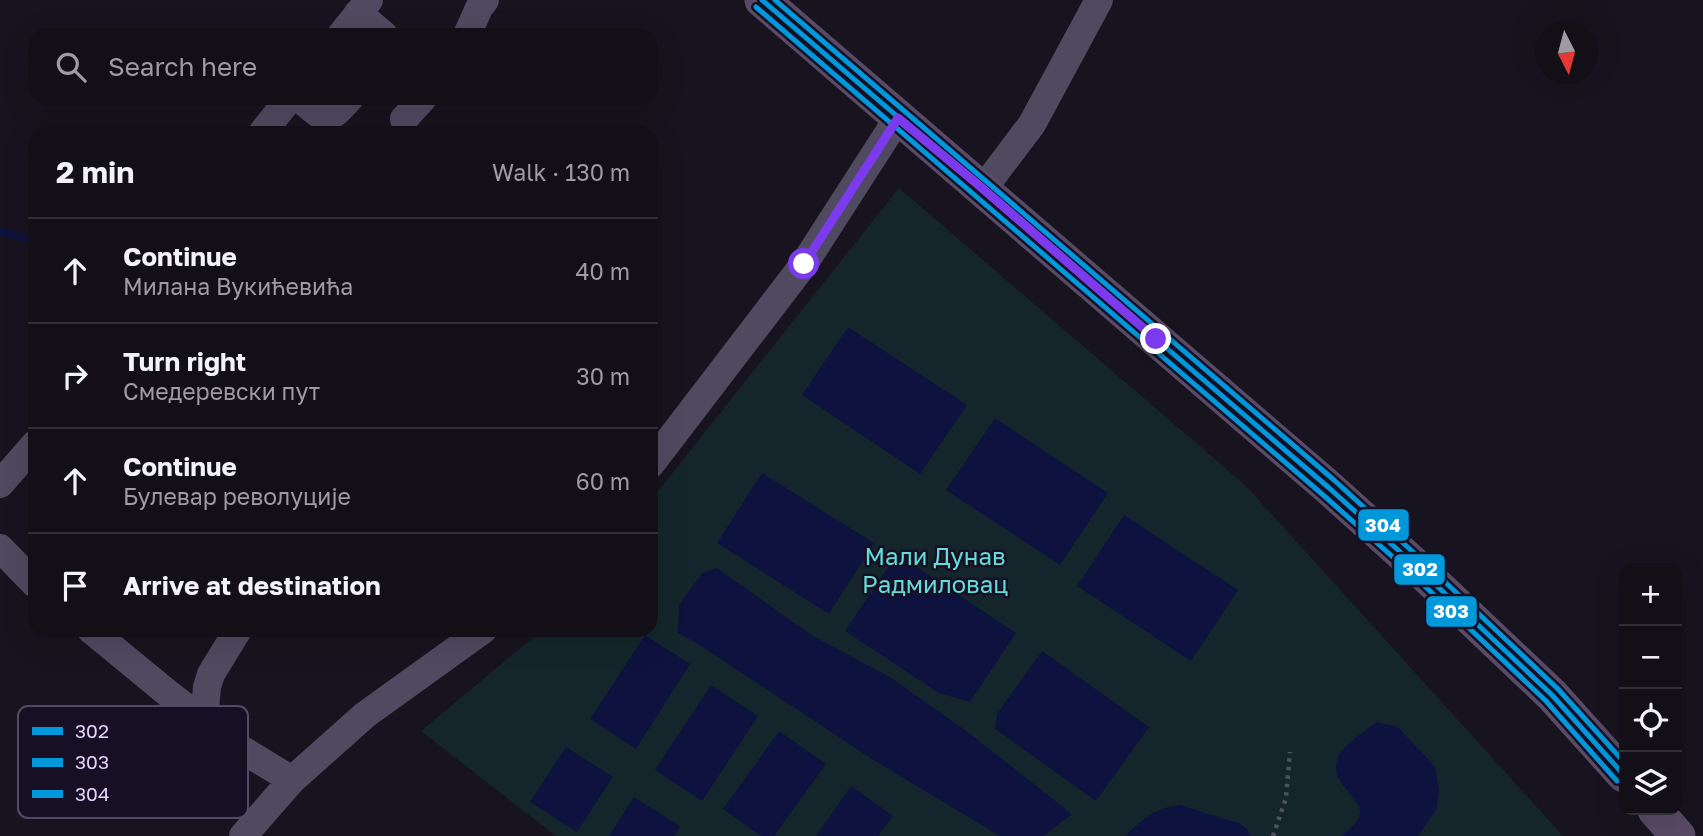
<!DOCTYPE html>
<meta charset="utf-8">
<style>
:root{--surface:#120f17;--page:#1b1820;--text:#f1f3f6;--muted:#9c9ca1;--line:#312f36}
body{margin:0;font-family:"Golos Text",sans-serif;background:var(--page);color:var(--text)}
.controls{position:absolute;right:21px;bottom:21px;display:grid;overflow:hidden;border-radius:14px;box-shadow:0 7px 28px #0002}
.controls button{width:63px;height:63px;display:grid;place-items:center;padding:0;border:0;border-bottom:2px solid var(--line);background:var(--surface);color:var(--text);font:35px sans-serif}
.compass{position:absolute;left:1535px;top:21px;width:63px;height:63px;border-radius:50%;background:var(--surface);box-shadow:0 7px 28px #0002;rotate:174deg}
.stop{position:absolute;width:21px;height:21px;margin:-16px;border:5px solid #7c3aed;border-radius:50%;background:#fff}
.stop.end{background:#7c3aed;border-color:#fff;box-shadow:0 2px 7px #0008}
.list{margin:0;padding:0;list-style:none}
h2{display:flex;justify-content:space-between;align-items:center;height:91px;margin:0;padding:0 28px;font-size:30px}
h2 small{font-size:23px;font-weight:400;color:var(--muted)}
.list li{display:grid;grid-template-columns:46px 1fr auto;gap:21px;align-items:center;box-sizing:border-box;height:105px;padding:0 28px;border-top:2px solid var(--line)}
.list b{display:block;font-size:26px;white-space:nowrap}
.list p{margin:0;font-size:23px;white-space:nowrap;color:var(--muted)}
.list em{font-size:23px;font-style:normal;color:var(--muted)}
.icon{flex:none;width:38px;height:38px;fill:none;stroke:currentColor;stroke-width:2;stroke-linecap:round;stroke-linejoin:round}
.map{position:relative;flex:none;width:1703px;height:836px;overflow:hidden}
.search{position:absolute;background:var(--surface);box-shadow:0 7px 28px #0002;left:28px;top:28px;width:630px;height:77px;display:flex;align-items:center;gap:18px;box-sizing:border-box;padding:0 24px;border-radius:21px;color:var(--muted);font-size:26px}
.panel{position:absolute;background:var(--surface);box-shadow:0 7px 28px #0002;left:28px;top:126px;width:630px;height:511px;border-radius:21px}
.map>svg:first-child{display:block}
</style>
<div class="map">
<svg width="1703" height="836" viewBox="0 0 1703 836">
<rect width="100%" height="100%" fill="#18141f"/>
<path fill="#14262c" d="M899,188L1245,485L1563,836H556L421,731L542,630H651V500Z"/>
<path fill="#0d133e" d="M848,327L967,405L920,474L802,395Z
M995,418L1108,493L1060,565L946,490Z
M762,473L874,543L829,614L717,543Z
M1124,515L1238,590L1191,661L1077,586Z
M897,554L1016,633L970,702L939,693L845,631Z
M717,568L810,634L893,679L969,733L1072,814L1043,836H1000L872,759L701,646L678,633L679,605L702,573Z
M645,635L690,664L636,749L590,719Z
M1042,651L1149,727L1096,801L995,729L997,714Z
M711,685L758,716L702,801L655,770Z
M1377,722L1398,727L1435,767L1439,789L1437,808L1418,836H1342C1348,830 1358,823 1360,814C1364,798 1325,783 1339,755C1342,747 1369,728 1377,722Z
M779,731L826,764L774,836H761L723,809Z
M566,747L613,777L577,832L530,802Z
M851,786L893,816L878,836H816Z
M634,797L680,826L674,836H609Z
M1180,805L1241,824L1247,829L1251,836H1125C1145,818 1152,809 1180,805Z"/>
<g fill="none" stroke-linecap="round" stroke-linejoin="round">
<path stroke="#0d133e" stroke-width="8" d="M0,231L35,241"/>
<path stroke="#4b5160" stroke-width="4.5" stroke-dasharray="3.5 5" stroke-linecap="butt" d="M1273,836L1286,798L1290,752"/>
<path stroke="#4f4a60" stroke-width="28" d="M358,13L384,35
M341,35L369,0
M467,35L479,8L485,0
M299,98C326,120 325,126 350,98
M404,119L423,98
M262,133L290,98
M983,189L1032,124L1099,0
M651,464L804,264L898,118
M0,484L35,444
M0,548L35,584
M91,630L170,695L241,749L292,780
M204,720L207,687L211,674L238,630
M243,836L292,780L365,715L483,630"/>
<path stroke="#594a65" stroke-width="35" d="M762,0L1328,487L1418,568L1552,695L1624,775
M1655,810L1678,836"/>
<g stroke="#170f24" stroke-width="10">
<path id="bus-1" d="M762,0L1328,487L1418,568L1552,695L1624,775"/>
</g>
<g stroke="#170f24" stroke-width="10">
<path id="bus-2" d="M756,7L1322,494L1412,574L1546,701L1617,781"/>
</g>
<g stroke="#170f24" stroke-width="10">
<path id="bus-3" d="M775,0L1334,480L1424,562L1558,689L1624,762"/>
</g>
<use href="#bus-1" stroke="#0098da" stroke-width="5"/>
<use href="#bus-2" stroke="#0098da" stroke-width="5"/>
<use href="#bus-3" stroke="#0098da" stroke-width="5"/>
</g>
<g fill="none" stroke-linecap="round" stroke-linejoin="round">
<path stroke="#7c3aed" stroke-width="9" d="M804,264L898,118L975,182L1156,339"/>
</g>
<g text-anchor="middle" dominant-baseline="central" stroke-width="5" stroke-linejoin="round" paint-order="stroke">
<g font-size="24" fill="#62dcd8" stroke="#170f24">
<text x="935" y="555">Мали Дунав<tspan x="935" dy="28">Радмиловац</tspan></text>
</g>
</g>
<rect x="18" y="706" width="230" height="112" rx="10" fill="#170f24" stroke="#544a65" stroke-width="2"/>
<rect x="32" y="727" width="31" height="8" fill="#0098da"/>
<rect x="32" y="758" width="31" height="9" fill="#0098da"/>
<rect x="32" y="790" width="31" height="8" fill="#0098da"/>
<g font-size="19" fill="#e2d4fe">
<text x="75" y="738">302</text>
<text x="75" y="769">303</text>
<text x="75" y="801">304</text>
</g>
<g stroke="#170f24" stroke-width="2.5">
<rect x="1357" y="508" width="53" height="34" rx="7" fill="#0098da"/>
<rect x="1393" y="553" width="53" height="33" rx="7" fill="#0098da"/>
<rect x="1425" y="595" width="53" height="33" rx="7" fill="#0098da"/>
</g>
<g font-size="19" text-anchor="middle" font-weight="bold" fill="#fff">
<text x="1383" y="532">304</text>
<text x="1420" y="576">302</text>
<text x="1451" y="618">303</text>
</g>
</svg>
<div class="controls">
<button>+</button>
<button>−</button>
<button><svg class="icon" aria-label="locate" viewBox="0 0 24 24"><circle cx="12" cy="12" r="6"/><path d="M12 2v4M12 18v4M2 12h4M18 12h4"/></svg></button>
<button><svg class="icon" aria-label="layers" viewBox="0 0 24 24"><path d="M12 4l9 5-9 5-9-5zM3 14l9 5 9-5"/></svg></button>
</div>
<svg class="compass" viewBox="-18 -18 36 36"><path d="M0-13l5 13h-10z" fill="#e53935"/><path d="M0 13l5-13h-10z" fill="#9c9ca1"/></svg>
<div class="stop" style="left:804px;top:264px"></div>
<div class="stop end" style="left:1156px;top:339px"></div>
<div class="search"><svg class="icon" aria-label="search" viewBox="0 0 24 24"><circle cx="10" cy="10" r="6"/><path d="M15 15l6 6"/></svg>Search here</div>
<section class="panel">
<h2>2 min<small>Walk · 130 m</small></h2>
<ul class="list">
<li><svg class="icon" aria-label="ahead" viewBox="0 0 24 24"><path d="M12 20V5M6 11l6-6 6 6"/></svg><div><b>Continue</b><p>Милана Вукићевића</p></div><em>40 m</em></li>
<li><svg class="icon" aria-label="right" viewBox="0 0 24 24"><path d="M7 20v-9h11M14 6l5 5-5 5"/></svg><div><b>Turn right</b><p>Смедеревски пут</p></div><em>30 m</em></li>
<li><svg class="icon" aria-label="ahead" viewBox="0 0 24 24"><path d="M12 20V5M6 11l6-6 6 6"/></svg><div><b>Continue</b><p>Булевар револуције</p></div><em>60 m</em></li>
<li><svg class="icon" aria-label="arrive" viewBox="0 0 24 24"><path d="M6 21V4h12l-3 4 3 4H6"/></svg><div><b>Arrive at destination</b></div></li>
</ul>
</section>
</div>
